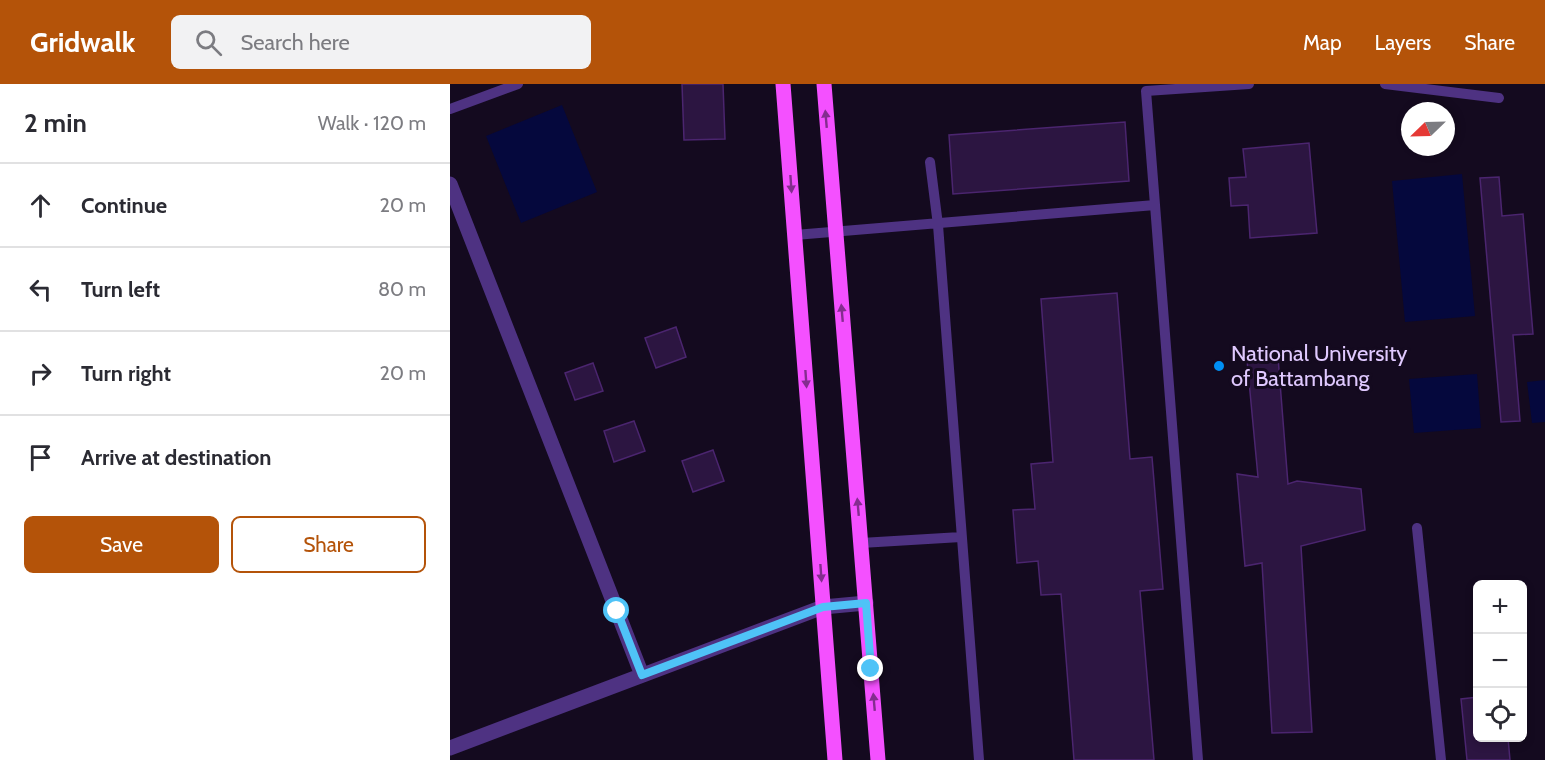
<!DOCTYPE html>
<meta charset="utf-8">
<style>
:root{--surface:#fff;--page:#f2f2f3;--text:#2b2b33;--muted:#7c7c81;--line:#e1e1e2;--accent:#b45309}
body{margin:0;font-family:Cabin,sans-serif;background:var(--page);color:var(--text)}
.controls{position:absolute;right:18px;bottom:18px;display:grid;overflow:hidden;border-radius:9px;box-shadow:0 3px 9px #0003}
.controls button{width:54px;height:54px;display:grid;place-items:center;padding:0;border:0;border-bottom:2px solid var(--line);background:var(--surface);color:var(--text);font:30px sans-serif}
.compass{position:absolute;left:951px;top:18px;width:54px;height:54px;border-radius:50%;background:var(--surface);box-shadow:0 3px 9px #0003;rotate:247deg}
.stop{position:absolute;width:18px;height:18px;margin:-14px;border:4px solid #4fc3f7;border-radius:50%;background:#fff}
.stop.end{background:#4fc3f7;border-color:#fff;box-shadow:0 2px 6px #0008}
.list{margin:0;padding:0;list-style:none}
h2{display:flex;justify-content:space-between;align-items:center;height:78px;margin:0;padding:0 24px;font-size:26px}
h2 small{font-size:20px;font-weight:400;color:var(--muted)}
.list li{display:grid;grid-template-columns:39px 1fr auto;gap:18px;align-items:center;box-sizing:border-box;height:84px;padding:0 24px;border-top:2px solid var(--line)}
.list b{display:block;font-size:22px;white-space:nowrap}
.list em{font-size:20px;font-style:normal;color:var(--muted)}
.actions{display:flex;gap:12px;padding:18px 24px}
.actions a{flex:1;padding:14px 0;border:2px solid var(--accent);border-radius:9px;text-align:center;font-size:21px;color:var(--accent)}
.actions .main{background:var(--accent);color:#fff}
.icon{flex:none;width:33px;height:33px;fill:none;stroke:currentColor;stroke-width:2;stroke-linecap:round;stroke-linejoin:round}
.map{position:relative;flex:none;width:1095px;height:676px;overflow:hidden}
header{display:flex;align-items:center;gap:36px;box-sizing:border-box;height:84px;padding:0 30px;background:var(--accent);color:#fff}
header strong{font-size:28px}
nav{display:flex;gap:33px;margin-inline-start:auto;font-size:21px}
.search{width:420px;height:54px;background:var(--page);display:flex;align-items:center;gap:15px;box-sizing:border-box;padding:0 21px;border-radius:9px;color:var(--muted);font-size:22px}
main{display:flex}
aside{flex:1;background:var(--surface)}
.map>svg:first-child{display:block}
</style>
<header>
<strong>Gridwalk</strong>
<div class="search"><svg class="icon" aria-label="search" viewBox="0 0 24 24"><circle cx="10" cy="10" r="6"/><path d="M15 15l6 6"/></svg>Search here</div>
<nav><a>Map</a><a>Layers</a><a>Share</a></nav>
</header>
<main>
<aside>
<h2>2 min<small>Walk · 120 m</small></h2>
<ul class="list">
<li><svg class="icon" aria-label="ahead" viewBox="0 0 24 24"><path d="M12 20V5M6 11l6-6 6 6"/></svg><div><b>Continue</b></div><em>20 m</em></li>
<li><svg class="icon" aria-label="left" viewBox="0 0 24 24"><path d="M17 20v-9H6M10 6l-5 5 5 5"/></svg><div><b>Turn left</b></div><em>80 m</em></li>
<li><svg class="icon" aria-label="right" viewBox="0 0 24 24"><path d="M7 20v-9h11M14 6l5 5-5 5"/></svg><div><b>Turn right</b></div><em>20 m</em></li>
<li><svg class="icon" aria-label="arrive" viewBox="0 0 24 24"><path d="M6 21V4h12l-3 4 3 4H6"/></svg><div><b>Arrive at destination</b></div></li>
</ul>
<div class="actions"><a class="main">Save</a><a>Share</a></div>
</aside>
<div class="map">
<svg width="1095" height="676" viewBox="0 0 1095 676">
<rect width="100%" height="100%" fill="#140a1f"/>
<path fill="#05083d" d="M112,21L147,108L71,139L36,52Z
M1012,90L1025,232L955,238L942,97Z
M1027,290L1031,344L964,349L959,295Z
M1095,296V338L1082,339L1077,298Z"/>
<path fill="#2c1541" stroke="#4b256f" stroke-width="1.5" d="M232,0H273L275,55L234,56Z
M675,38L679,97L503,110L499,51Z
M859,59L867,149L800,154L798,121L781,122L779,94L796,93L793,65Z
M1049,93L1052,132L1073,130L1083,250L1063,251L1070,337L1051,338L1030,94Z
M667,209L680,375L702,373L713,505L690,507L704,676H624L611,510L591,511L588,477L567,479L563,426L585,425L581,380L603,378L591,215Z
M226,243L236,273L206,284L195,254Z
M828,273L838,400L847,397L911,405L915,446L851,462L862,648L822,649L812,479L795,482L787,390L808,393L797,276Z
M143,279L153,307L125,316L115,289Z
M184,337L195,367L164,378L154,347Z
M263,366L274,397L243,408L232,377Z
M1028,613V654H1058L1060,676H1017L1011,615Z"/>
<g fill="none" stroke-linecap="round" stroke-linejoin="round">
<path stroke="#4e3282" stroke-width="10" d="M935,0L1049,14
M0,25L68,0
M480,78L488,141L529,676
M705,121L696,7L799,0
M345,151L705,121L748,676
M967,444L991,676
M411,459L511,453"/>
<path stroke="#4e3282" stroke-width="15" d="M0,100L192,591
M0,664L373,523L416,519"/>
<path stroke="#f450ff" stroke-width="15" d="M333,0L385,676
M374,0L428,676"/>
</g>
<defs><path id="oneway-solid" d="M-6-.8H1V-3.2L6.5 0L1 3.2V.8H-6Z" transform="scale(1.5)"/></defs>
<g fill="#842d8f">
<use href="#oneway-solid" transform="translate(376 35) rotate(-95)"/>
<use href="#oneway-solid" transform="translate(341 100) rotate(86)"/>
<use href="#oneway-solid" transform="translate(392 229) rotate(-95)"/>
<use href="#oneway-solid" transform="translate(356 295) rotate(86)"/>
<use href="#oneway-solid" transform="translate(408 423) rotate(-95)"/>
<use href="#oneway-solid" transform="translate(371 489) rotate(86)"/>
<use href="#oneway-solid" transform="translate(424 618) rotate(-95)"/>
</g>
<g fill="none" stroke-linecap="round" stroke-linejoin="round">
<path stroke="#4fc3f7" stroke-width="8" d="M167,527L192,591L373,523L416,519L421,585"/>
</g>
<circle fill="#008ff4" stroke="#140a1f" stroke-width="2" cx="769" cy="282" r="6"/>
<g text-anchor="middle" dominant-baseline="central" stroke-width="6" stroke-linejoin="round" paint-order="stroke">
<g font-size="22" fill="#e0c9ff" stroke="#140a1f" text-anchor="start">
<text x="781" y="269">National University<tspan x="781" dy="25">of Battambang</tspan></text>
</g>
</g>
</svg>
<div class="controls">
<button>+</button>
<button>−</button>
<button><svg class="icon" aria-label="locate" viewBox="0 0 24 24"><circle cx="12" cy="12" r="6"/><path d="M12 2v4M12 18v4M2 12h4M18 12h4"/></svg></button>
</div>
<svg class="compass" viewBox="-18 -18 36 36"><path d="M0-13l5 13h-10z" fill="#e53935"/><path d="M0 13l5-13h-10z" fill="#7c7c81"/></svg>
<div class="stop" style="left:167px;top:527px"></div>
<div class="stop end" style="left:421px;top:585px"></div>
</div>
</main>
